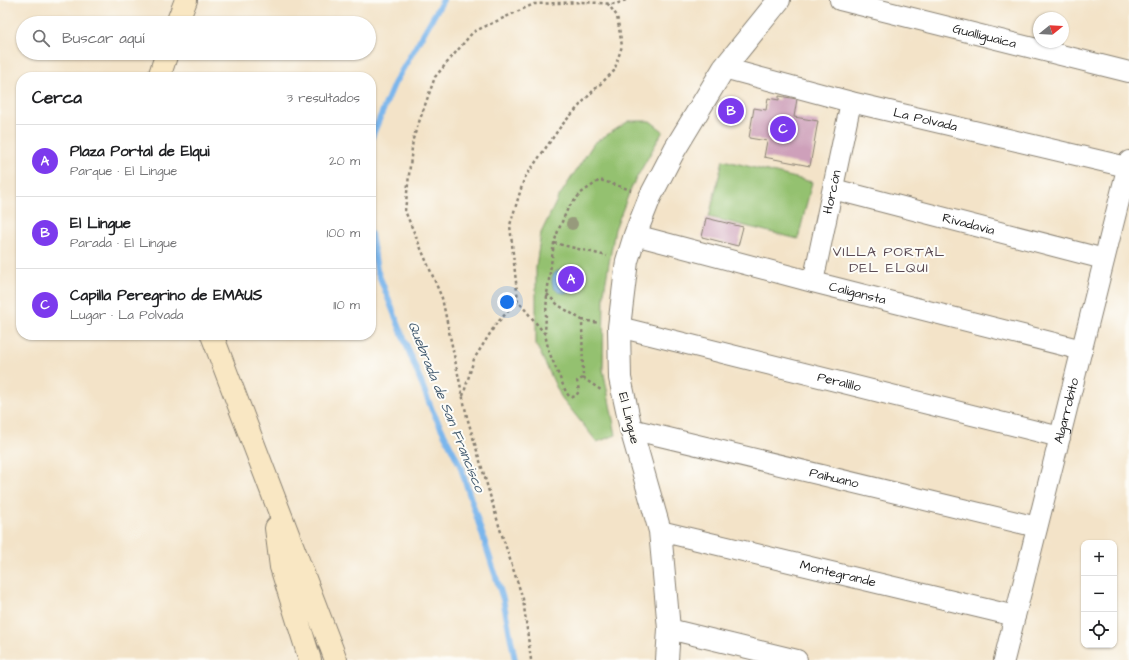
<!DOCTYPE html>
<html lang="es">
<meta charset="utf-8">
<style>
:root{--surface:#fff;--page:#f6f6f6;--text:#202124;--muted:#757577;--line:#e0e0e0;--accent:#7c3aed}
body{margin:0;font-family:"Architects Daughter",sans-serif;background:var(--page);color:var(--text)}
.controls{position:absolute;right:12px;bottom:12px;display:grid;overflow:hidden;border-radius:8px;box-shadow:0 1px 3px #0004}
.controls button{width:36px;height:36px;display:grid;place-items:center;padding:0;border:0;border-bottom:1px solid var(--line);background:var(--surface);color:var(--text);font:20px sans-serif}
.compass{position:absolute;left:1033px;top:12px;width:36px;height:36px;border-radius:50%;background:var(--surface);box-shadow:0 1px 3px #0004;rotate:72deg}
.you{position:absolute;left:507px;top:302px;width:14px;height:14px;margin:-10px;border:3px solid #fff;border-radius:50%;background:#1a73e8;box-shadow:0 0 0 6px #1a73e833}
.badge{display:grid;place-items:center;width:26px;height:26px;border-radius:50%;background:var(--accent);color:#fff;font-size:13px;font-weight:700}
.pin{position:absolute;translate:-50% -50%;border:2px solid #fff;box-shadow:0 1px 4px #0006}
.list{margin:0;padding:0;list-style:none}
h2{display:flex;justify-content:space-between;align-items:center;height:52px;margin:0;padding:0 16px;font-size:17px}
h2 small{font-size:13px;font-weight:400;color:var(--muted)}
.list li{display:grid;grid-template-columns:26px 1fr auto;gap:12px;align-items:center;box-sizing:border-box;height:72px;padding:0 16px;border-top:1px solid var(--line)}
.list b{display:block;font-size:15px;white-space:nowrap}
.list p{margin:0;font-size:13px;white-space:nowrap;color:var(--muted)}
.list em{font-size:13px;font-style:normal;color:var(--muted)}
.icon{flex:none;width:22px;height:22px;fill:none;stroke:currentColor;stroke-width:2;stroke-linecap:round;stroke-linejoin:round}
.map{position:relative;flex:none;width:1129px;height:660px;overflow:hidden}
.search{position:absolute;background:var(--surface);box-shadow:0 1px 3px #0004;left:16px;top:16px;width:360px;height:44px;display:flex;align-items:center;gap:10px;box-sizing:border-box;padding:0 14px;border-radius:22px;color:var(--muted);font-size:15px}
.panel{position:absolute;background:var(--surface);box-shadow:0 1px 3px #0004;left:16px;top:72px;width:360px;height:268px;border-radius:16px}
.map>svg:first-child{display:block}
</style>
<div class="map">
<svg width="1129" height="660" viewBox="0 0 1129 660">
<rect width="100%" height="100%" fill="#fdfcf7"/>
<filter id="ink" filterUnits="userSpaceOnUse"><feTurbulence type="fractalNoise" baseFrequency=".025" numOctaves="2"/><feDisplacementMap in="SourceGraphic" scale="8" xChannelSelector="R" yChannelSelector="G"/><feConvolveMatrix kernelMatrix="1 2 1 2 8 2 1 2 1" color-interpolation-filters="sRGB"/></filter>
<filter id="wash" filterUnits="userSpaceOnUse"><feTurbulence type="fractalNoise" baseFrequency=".012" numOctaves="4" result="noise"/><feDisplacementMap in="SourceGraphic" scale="16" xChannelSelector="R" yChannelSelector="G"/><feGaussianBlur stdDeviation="0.9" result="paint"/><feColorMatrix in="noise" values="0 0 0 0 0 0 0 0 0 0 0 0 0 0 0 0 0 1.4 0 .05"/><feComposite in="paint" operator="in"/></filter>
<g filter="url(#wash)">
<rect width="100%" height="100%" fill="#f3e3c8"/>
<path fill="#94c170" stroke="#586e46" d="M629,121H650L663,131L632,186L615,229L604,292L603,369L616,435L597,442L561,397L536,344V266L541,233L558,198L594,143Z
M723,160L812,182L798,239L709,217Z"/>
<path fill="#7ab6ec" stroke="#4b6984" d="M552 281a12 12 0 1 1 24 0a12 12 0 1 1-24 0Z"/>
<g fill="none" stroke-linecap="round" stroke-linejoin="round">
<path stroke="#7ab6ec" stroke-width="6" d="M371,139L394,84L443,0
M371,234L377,270L432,410L460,465L503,599L515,660"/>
</g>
<g id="blocks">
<path fill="#cea0ba" d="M779,96L797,99L794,117L818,121L810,166L764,157L767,141L749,138L754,108L766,110L768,98L779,100Z
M706,218L743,227L738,246L702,237Z"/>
</g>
</g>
<g filter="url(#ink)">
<use href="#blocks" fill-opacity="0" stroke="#888072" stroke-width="1"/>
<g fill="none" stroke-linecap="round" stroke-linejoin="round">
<g stroke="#888072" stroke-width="22">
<g id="minor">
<path id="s1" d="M840,0L1129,72"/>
<path id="s2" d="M724,68L851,102L1127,167"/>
<path id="s3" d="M833,189L1104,259"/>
<path id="s4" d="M635,235L813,282L1082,350"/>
<path id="s5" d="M813,282L851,102"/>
<path id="s6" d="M619,327L1060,437"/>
<path id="s7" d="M631,429L1037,527"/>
<path id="s8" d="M660,531L1015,616"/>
<path d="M669,629L797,660"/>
<path id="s9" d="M1004,660L1129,161"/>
</g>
</g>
<g stroke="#888072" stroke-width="24">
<path id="tertiary" d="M667,660L669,629L660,531L631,429L620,378L619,327L627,261L635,235L650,197L675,149L724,68L779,0"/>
</g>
<g stroke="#888072" stroke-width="24">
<path id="secondary" d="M177,23L186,0
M159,77L167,53
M212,335L336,660
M276,528L281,567L310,660"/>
</g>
<path stroke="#888072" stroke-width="2.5" stroke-dasharray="3 3" stroke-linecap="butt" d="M554,243L607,256
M547,294L558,305L582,320L583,378L577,381L579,391L576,396L572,397L569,396L566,392L549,352L545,334L547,294L554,243L558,231L568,208L581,193L600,180L631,190
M582,320L599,323
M545,334L518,301L510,225L524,179L561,126L592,92L614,71L622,46L617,16L608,4
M583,378L601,390
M463,396L474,359L496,324L518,301
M531,660L523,599L500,529L467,417L442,298L405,211L413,139L435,77L473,32L534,4L582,2L616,4L626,0"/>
<use href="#minor" stroke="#fff" stroke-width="20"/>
<use href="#tertiary" stroke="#fff" stroke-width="22"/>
<use href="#secondary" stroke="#f9e7c3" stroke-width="22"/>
</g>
<circle fill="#979a7c" cx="572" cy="224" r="6"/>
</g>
<g text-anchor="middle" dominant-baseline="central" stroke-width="4" stroke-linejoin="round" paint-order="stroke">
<g font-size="13" fill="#1c1c1c" stroke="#fdfcf7">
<text stroke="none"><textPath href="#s1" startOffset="149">Gualliguaica</textPath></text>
<text stroke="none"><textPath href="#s2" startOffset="208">La Polvada</textPath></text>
<text stroke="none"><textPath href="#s5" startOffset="92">Horcón</textPath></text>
<text stroke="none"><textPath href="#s3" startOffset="140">Rivadavia</textPath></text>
<text stroke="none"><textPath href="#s4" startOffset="230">Caligansta</textPath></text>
<text stroke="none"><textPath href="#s6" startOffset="227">Peralillo</textPath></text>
<text stroke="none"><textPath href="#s9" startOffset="257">Algarrobito</textPath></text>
<text transform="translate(629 418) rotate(76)">El Lingue</text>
<text stroke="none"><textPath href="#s7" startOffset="209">Paihuano</textPath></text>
<text stroke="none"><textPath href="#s8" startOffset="183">Montegrande</textPath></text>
</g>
<g font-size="14" letter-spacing="1" fill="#5a4a53" stroke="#fdfcf7">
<text x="889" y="252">VILLA PORTAL<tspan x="889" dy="16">DEL ELQUI</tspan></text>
</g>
<g font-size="14" font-style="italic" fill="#425a6f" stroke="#fdfcf7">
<text transform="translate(446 407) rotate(68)">Quebrada de San Francisco</text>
</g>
</g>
</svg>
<div class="controls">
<button>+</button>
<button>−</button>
<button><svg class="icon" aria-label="locate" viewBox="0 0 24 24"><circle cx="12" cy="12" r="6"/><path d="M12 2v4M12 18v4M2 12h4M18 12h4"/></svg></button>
</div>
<svg class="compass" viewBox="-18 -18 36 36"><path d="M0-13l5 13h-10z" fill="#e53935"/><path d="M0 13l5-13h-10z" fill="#757577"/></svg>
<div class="you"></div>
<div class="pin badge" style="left:571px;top:279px">A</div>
<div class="pin badge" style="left:731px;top:111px">B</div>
<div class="pin badge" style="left:783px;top:129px">C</div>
<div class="search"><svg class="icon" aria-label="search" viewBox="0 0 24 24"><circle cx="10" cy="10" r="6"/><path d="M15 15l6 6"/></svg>Buscar aquí</div>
<section class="panel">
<h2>Cerca<small>3 resultados</small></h2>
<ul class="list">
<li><span class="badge">A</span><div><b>Plaza Portal de Elqui</b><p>Parque · El Lingue</p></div><em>20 m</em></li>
<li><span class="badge">B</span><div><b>El Lingue</b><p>Parada · El Lingue</p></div><em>100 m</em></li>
<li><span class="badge">C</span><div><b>Capilla Peregrino de EMAUS</b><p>Lugar · La Polvada</p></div><em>110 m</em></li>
</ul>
</section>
</div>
